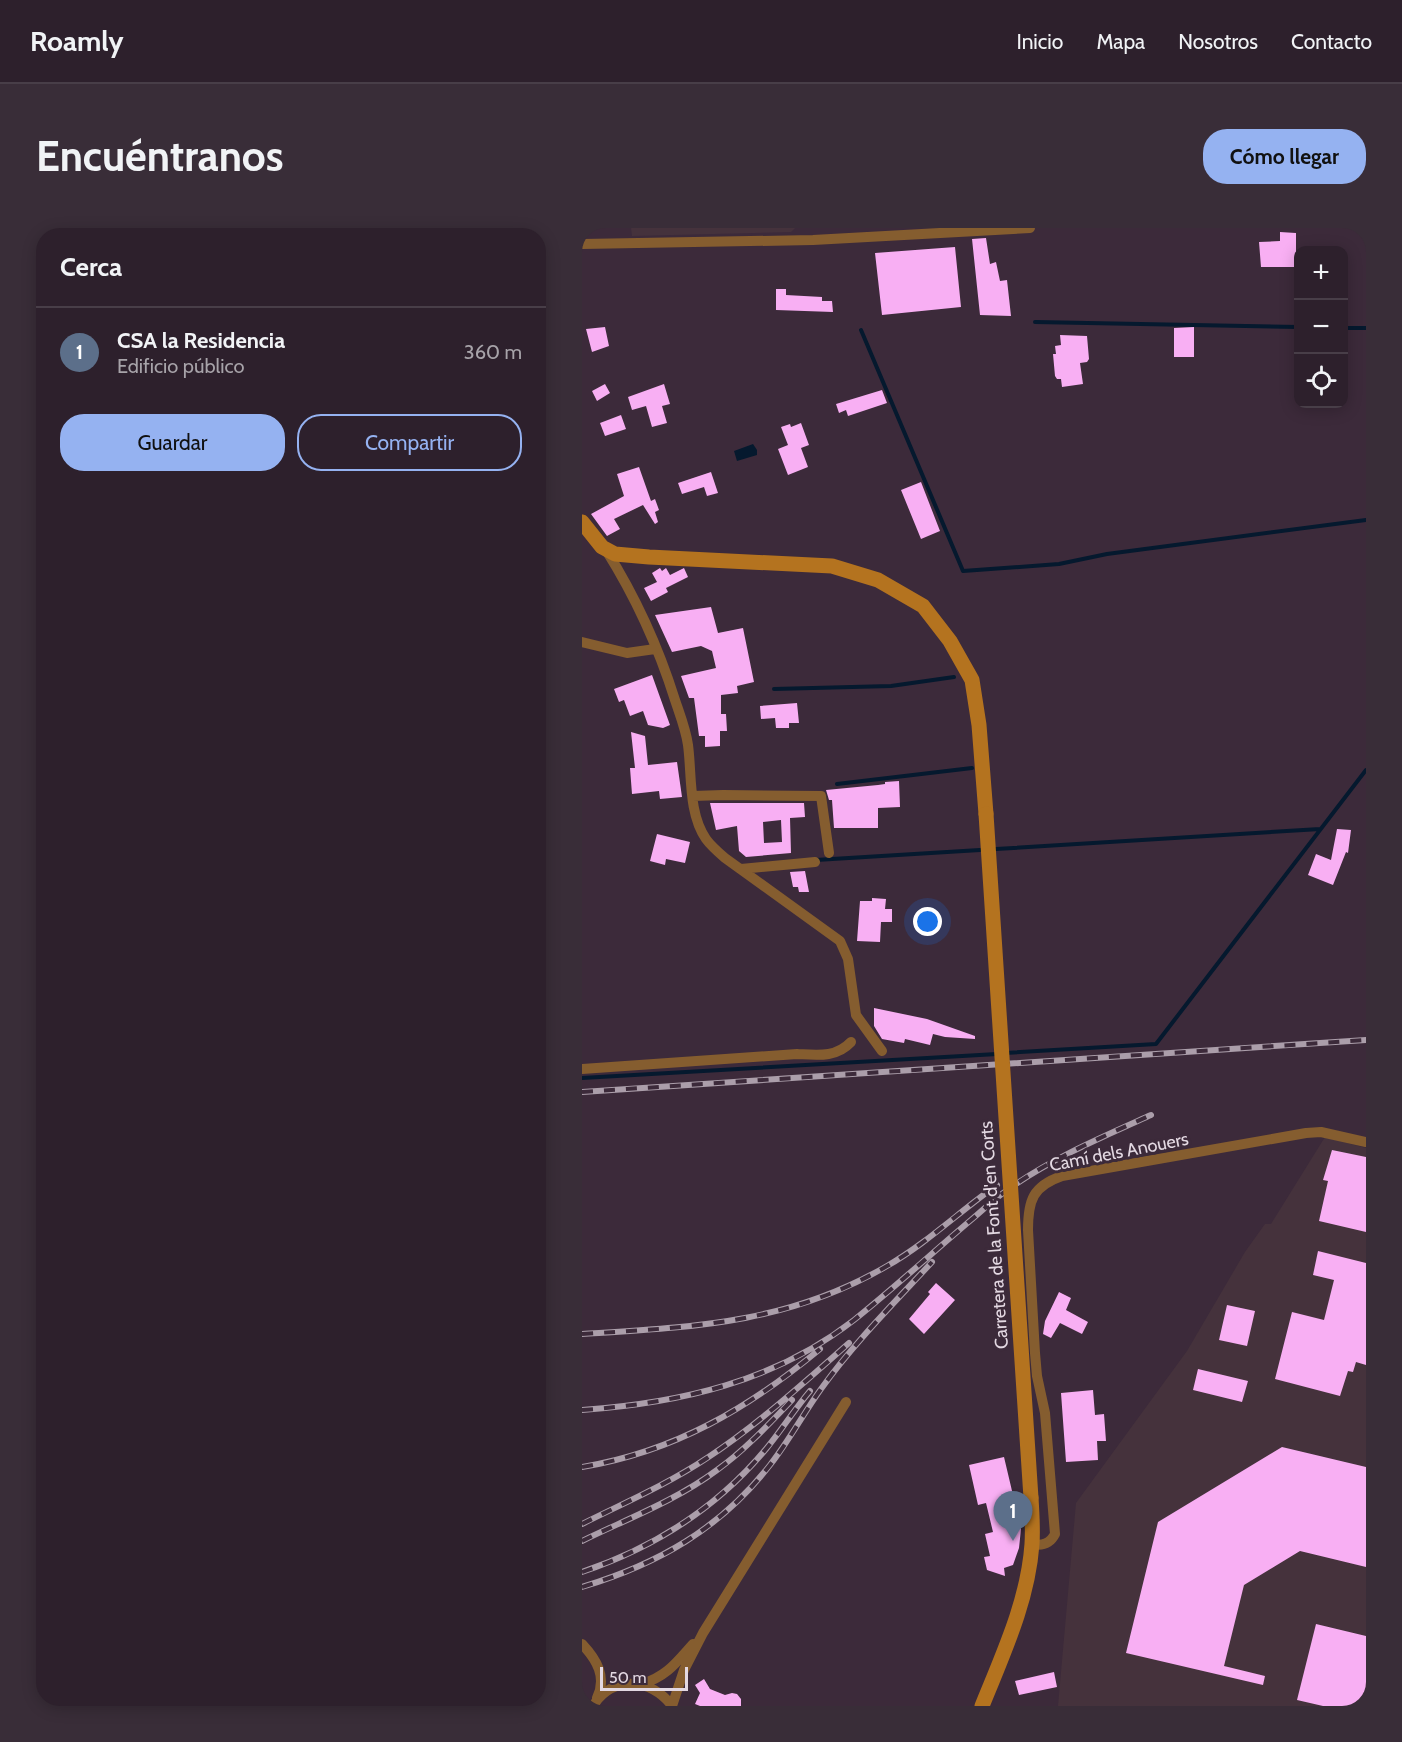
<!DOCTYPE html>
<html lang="es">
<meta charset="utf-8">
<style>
:root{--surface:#2d202c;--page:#392d38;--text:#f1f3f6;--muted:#a7a3a9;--line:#483e48;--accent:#95b2f1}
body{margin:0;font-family:Cabin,sans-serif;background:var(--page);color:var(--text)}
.controls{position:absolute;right:18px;top:18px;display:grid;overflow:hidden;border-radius:12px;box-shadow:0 3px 15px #0003}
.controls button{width:54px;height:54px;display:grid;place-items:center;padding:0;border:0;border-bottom:2px solid var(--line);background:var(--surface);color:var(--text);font:30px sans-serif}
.scale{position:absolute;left:18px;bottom:15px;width:88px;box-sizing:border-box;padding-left:6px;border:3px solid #e3d8e2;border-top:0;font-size:16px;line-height:21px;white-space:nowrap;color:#e3d8e2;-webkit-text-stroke:4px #3c2a3a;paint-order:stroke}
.you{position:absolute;left:346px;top:694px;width:21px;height:21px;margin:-15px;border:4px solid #fff;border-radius:50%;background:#1a73e8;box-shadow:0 0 0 9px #1a73e833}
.badge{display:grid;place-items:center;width:39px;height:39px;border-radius:50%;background:var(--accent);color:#fff;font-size:20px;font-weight:700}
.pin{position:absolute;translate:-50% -50px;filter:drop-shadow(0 2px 3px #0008)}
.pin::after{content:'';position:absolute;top:32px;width:21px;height:18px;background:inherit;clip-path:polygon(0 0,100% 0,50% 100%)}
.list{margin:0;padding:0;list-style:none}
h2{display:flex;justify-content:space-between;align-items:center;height:78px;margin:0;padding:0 24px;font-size:26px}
h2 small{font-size:20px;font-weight:400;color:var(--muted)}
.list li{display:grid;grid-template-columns:39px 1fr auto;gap:18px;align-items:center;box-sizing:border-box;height:90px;padding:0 24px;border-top:2px solid var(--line)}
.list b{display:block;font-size:22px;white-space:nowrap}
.list p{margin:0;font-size:20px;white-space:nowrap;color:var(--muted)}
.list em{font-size:20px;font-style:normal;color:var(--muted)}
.actions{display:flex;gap:12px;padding:18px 24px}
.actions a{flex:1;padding:14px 0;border:2px solid var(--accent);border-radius:24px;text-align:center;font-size:21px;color:var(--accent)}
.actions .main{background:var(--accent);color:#111}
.icon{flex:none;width:33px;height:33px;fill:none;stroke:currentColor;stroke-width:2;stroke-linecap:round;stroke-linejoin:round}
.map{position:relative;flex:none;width:784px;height:1478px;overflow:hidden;border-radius:24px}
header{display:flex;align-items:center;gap:36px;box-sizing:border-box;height:84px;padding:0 30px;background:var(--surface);border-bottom:2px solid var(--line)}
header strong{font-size:28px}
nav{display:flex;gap:33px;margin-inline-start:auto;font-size:21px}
.intro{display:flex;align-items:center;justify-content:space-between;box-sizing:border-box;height:144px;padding:0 36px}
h1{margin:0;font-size:42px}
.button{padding:15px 27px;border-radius:24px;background:var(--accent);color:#111;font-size:21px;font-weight:700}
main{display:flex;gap:36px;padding:0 36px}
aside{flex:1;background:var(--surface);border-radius:24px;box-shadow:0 3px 15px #0003}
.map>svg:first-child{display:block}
</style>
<header>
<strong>Roamly</strong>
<nav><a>Inicio</a><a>Mapa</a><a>Nosotros</a><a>Contacto</a></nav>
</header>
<div class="intro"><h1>Encuéntranos</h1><a class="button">Cómo llegar</a></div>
<main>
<aside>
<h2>Cerca<small></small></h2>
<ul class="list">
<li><span class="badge" style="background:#5c6f8a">1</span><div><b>CSA la Residencia</b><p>Edificio público</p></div><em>360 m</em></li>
</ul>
<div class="actions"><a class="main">Guardar</a><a>Compartir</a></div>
</aside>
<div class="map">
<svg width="784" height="1478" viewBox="0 0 784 1478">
<rect width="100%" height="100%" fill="#3c2a3a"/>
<path fill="#45323c" d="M49,0H213L209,4L50,8Z
M743,909L784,920V1478H476L494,1275L605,1123L663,1024L683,996H689Z"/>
<path fill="#05192e" d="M171,216L175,222V227L155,233L152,223Z"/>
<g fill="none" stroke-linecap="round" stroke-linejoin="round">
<path stroke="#05192e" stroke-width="4" d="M453,94L716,99
M762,100H784
M279,102L381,343L477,336L525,326L784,292
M192,461L309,458L372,449
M255,556L390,540
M414,621L738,601
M234,632L398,622
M423,825L574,816L784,542
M0,850L415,826"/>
</g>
<path fill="#f8aff3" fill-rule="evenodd" d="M698,4L714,5V39H679L677,14L698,13Z
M404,10L408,36L414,34L418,53L425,52L429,88L398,87L390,11Z
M373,19L379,79L300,87L293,25Z
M194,61H204V67L240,69V73H250L251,84L194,82Z
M23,99L27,118L10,124L4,101Z
M612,99V129H592V100Z
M478,107L505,108L507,131L505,134L498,135L501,156L480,159L479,151H475L473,148L471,126H474L473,118L479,117Z
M23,156L28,165L15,173L10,163Z
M82,156L88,176L80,178L85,195L70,199L64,178L50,182L46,169Z
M300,162L305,175L266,188L264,182L257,185L254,176Z
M39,187L44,201L23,208L18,195Z
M219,195L227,217L219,220L226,239L206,247L196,221L206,217L199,199L208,196L209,199Z
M57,239L69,273L73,271L77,282L73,284L76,294L73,296L61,277L32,291L38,301L25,308L9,286L42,268L35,246Z
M129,244L136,265L125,268L122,259L100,266L96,255Z
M339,254L358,303L339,311L319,262Z
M78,340L80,343L84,340L88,347L102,340L106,349L84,360L86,364L69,373L62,360L75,354L70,345Z
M129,379L136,405L161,400L172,454L155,458L156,465L139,467V486H144L145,503H138V518L123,519V508H117L112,470H107L99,448L134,440L130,423L119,418L90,424L73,387Z
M70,447L88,497L81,500L66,497L61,483L48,488L42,472L37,474L32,461Z
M215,475L217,495H207V500H194L193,490L179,491L178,478Z
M49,504L63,508L66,537L95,534L100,569L78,571L77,563L50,566L48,540H53Z
M317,553L318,579L296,580V600H252L250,572H247L244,562L296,557L303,556V554Z
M128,575H222L223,589L208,590L209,625L164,629L157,623L155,598L134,602ZM199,592L200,614L182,615L181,594Z
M755,601L769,602L766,625L764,624L751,657L726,647L734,626L749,632Z
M75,606L108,614L103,635L84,631L83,637L68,633Z
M223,643L227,664H217L216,659H211L208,644Z
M290,670L304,671L303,681H310V694H299L298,714L275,713L278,673H290Z
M292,780L345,791L393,808V811L363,809L351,806L348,817L323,811L322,815L300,811L292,798Z
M750,922L784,929V1004L737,993L746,953L741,952Z
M736,1023L784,1035V1137L774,1134L771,1144L766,1143L758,1168L693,1151L710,1084L742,1092L752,1052L731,1047Z
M354,1055L373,1072L342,1106L327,1091L348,1066L346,1064Z
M477,1064L489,1070L484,1082L506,1094L500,1106L478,1095L469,1110L461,1106L463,1093Z
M645,1077L673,1083L665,1118L637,1112Z
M616,1141L666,1153L660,1174L611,1162Z
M511,1162L513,1187L522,1186L524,1213H515L516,1232L484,1234L479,1165Z
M700,1219L784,1239V1339L718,1323L662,1357L642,1438L683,1448L681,1457L544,1425L576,1294Z
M422,1229L439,1301L437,1320L431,1337L422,1340L423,1348L405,1342L402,1329L408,1328L403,1306L411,1304L404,1275L396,1277L387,1237Z
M734,1396L784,1408V1478H741L715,1472Z
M472,1444L475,1459L437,1467L433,1453Z
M122,1451L128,1461L143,1467L150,1465L155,1466L159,1471V1478H118L113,1476L118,1465L113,1457Z"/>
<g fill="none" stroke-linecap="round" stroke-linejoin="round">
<path stroke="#855d2f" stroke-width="10" d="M0,16L231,12L448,0
M24,322C53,368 77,421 93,472C98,487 104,502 106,517C110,546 106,585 124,611C129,618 136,624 143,630L258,713L266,731L274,787L300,823
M0,414L45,425L73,421
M111,568L141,567L239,568L247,625
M159,641L233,634
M0,841L215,826C235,827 254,830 269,814
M450,1316C460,1318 468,1316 473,1306L463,1185L455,1148L453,1125L446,1002C446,972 451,958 480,948L724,905L739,904L784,914
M0,1416C15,1432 25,1449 15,1470
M60,1456C85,1448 94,1435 111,1416
M11,1478C30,1447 70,1450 90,1478
M90,1478L102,1442L121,1405L264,1174"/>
<path stroke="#b4731f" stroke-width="15" d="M0,294L20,319L33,326L67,329L250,338L296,352L341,378L368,413L390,452L397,497L404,586
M400,1478C421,1426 446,1373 450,1316C451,1301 450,1285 449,1270"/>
<g stroke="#ab9eaa" stroke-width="6">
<path id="rail" d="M0,864L784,812
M0,1106C111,1099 205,1096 305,1038C345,1015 378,983 415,957
M0,1182C98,1175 192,1154 272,1092C312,1060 350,1025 389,992C401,982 412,971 424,963C468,931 520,909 569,887
M0,1239C92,1224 167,1180 238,1121
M0,1296C42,1275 86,1256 125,1230C174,1198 223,1154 267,1115
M0,1313C45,1291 95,1272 135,1242C163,1222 186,1197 210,1172
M0,1344C71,1320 135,1280 184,1221C199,1203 212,1182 228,1163
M0,1359C76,1336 138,1301 188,1237C207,1213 221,1186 239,1161C272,1115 312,1075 350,1034"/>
</g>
<use href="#rail" stroke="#3c2a3a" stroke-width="4" stroke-dasharray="11" stroke-linecap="butt"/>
<path stroke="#b4731f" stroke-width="15" d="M404,586L449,1270"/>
</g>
<g text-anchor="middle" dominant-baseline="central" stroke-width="6" stroke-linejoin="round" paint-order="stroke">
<g font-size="18" fill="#e3d8e2" stroke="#3c2a3a">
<text transform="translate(537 924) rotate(-11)">Camí dels Anouers</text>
<text transform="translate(412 1007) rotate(-94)">Carretera de la Font d'en Corts</text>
</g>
</g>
</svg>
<div class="controls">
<button>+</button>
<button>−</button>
<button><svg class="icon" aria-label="locate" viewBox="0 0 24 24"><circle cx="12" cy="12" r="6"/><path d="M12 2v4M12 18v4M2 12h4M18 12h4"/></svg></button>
</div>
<div class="scale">50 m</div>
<div class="you"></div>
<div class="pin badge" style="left:431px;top:1313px;background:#5c6f8a">1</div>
</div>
</main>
